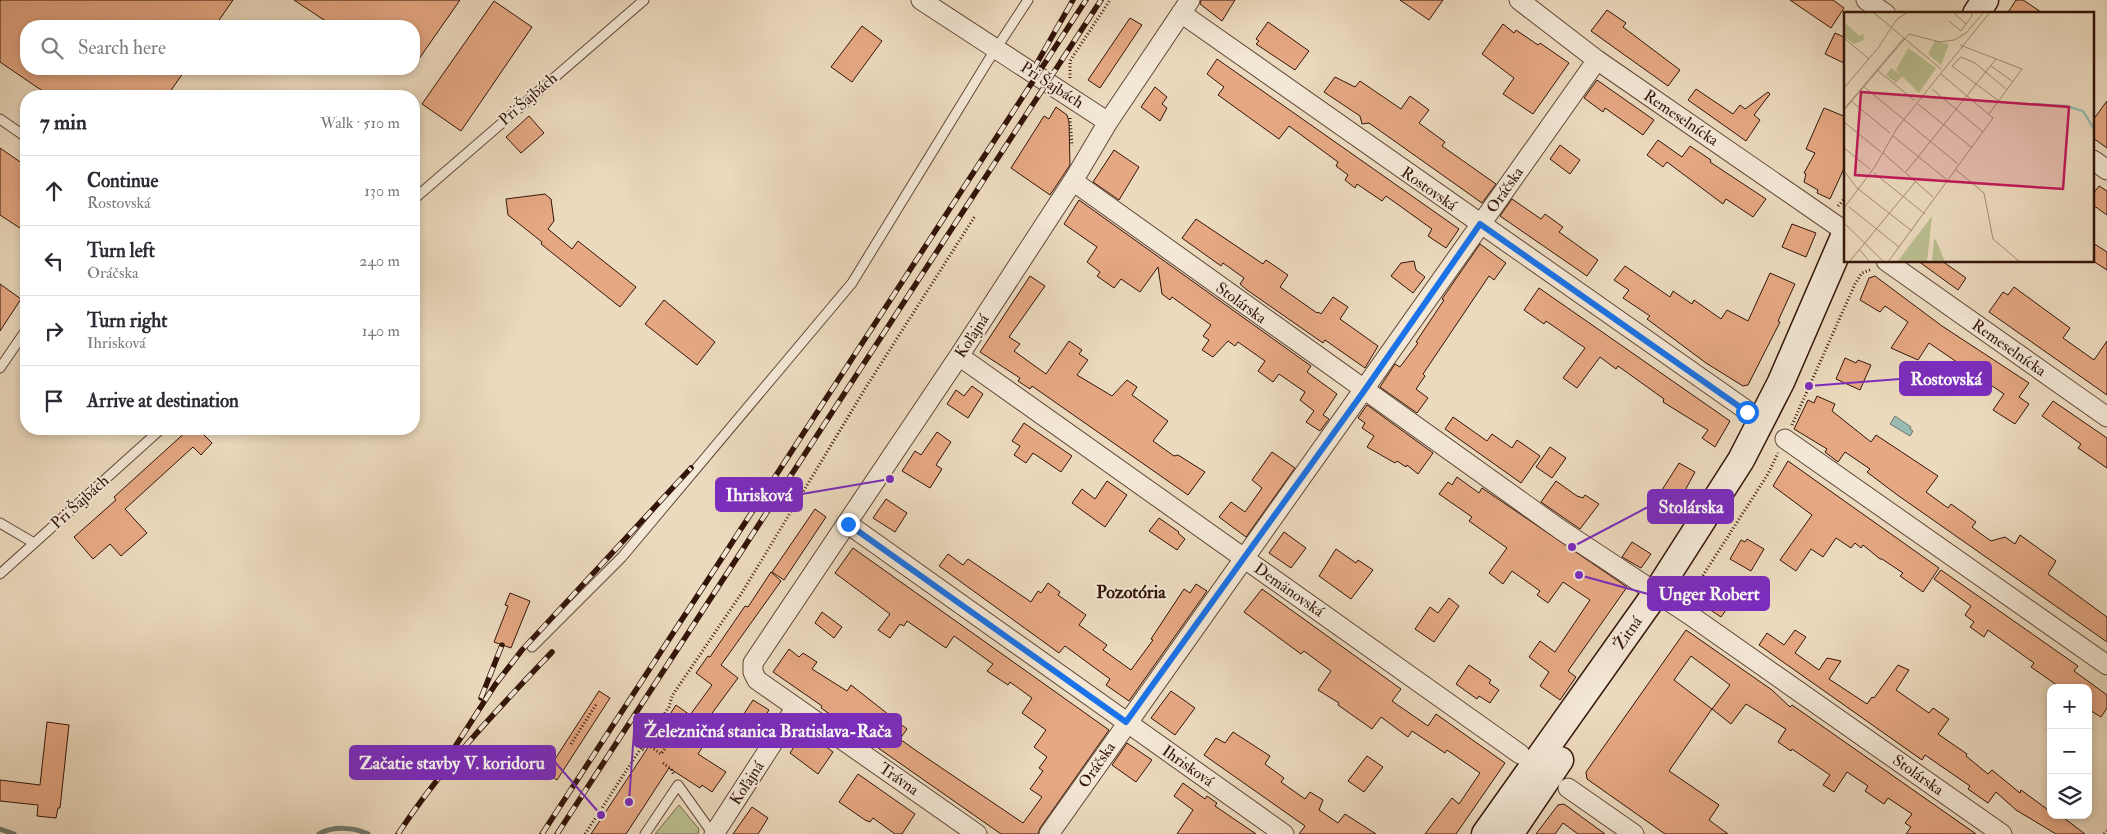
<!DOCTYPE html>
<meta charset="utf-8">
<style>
:root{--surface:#fff;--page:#f2f2f3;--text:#2b2b33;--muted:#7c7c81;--line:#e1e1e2}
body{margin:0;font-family:"IM FELL Double Pica",serif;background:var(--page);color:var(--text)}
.controls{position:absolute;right:15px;bottom:15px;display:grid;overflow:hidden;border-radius:10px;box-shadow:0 2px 8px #0003}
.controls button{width:45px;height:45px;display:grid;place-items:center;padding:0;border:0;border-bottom:1px solid var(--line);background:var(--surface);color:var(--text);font:25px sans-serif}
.stop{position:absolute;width:15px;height:15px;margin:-11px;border:4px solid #1a73e8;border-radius:50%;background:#fff}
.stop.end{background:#1a73e8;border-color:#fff;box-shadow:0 1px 5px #0008}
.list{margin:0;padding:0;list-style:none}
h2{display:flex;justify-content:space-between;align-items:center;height:65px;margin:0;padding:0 20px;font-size:21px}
h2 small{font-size:16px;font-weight:400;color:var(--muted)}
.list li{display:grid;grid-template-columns:32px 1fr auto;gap:15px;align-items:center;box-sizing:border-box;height:70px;padding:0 20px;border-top:1px solid var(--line)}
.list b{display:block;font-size:19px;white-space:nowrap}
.list p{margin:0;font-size:16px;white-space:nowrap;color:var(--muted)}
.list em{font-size:16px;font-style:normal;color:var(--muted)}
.icon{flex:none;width:28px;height:28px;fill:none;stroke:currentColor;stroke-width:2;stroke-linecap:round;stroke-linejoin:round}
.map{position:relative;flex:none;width:2107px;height:834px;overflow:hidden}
.search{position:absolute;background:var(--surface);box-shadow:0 2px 8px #0003;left:20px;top:20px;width:400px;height:55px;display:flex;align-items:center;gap:12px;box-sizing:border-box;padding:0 18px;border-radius:20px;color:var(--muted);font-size:19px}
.panel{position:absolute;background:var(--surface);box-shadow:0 2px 8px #0003;left:20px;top:90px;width:400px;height:345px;border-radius:20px}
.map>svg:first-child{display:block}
</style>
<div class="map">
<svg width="2107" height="834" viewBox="0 0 2107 834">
<rect width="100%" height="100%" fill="#ecdabe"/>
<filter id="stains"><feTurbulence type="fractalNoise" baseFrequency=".004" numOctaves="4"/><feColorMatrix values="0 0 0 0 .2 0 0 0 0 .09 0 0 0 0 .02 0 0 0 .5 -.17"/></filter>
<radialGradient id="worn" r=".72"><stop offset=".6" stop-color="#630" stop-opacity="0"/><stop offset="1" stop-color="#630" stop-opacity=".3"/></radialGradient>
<path fill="#babf90" stroke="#766a4c" d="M679,805L699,829L698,834H655Z"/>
<path fill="#99bbb2" stroke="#70786e" d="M1895,416L1911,427L1910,429L1913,431L1910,436L1890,424Z"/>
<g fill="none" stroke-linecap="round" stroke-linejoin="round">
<path stroke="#70786e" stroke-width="5" d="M0,829L14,834
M319,834C333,826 354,827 368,834"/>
</g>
<path fill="#e5a883" stroke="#331408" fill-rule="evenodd" d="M0,0H233L215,26H26V69H186L167,96H50L0,62Z
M294,0H460L414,66V26H333Z
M1201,0H1235L1222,21L1200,4Z
M1400,0H1443L1429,20Z
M1790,0H1833L1844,8L1831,28Z
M2016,0H2023L2044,14H2007Z
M494,1L532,27L461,131L422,104Z
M1607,10L1626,23L1623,27L1680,70L1668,86L1591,31Z
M1130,18L1142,25L1100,88L1088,80Z
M1268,22L1309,51L1295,70L1256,44L1259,41L1256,39Z
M1503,24L1514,33L1516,30L1538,45L1540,43L1569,63L1533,114L1503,94L1514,78L1482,54Z
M862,26L882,41L852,82L831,67Z
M1835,33L1846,38V64L1825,54Z
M1217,59L1459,229L1446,248L1428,236L1432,229L1386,196L1382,201L1357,184L1355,188L1345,180L1348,175L1336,166L1338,162L1289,126L1279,139L1218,95L1224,87L1207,74Z
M1335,77L1355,87L1360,81L1401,109L1410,96L1429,110L1419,123L1445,142L1442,146L1496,184L1482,203L1369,123L1362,124L1360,116L1324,92Z
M1597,80L1654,120L1643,135L1605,108L1603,112L1584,98Z
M1155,87L1167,97L1162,104L1167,108L1160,121L1141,107Z
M1696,89L1733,114L1740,105L1745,109L1768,92L1770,94L1754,115L1760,120L1746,141L1688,100Z
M2107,101V148L2093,138V120Z
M1056,107L1067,115L1069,122L1070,165L1050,195L1011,168L1044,116L1049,119Z
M1824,108L1846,117V164L1830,199L1817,193L1818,190L1804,182L1806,174L1804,173L1815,153L1806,149Z
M529,116L544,133L521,153L506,137Z
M1658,140L1682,157L1690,146L1711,160L1710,162L1766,199L1753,217L1726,199L1723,204L1667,162L1663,167L1647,155Z
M1560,145L1580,160L1570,174L1550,159Z
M0,148L26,166V232L0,215Z
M1114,150L1139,167L1119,200L1093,182Z
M2099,186L2107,191V215L2093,205V194Z
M545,194L551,199L554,221L548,229L572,249L578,241L636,287L620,307L541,244L542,242L508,215L506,199Z
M1512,199L1541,219L1545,214L1563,227L1559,232L1598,260L1587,276L1500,216Z
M1079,200L1311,366L1307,372L1337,394L1323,415L1329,419L1320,431L1306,422L1314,411L1300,400L1305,392L1279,374L1273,382L1258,371L1265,361L1238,342L1235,346L1228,341L1213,357L1202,350L1209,340L1203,336L1211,325L1172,297L1170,300L1162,294L1158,267L1140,292L1121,279L1114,288L1097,276L1100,272L1087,262L1097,247L1064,224Z
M1196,219L1263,264L1266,260L1288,275L1280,287L1317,313L1318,312L1321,314L1333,297L1348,307L1340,319L1378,346L1365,368L1325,340L1323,343L1247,290L1240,284L1244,278L1223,263L1221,266L1182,238Z
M1792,224L1816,233L1806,257L1782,247Z
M2093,243L2107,252V270L2093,261Z
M1480,244L1506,263L1494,280L1489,276L1423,374L1425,376L1416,389L1428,398L1417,413L1380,387L1395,364L1400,367L1418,343L1416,342L1444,300L1442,299Z
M1414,261L1416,270L1425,277L1413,293L1391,276L1401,263Z
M1918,261H1942L1966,278L1958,290Z
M1625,266L1670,297L1673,291L1692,304L1694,300L1721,319L1727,310L1748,321L1770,273L1795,284L1778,321L1780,322L1748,385L1743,386L1706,363L1647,319L1650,316L1623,298L1629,290L1614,280Z
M1030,276L1045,286L1009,337L1020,344L1014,351L1046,374L1069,341L1082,350L1079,354L1088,360L1077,375L1112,396L1127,380L1137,387L1132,395L1168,421L1153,441L1174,456L1178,455L1205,472L1188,495L1032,386L1030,389L1018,381L1020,378L980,352Z
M1875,276L1942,326L2029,383L2019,397L2029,404L2015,424L1993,410L2004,394L1929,343L1918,360L1891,348L1908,322L1885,306L1880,312L1860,300L1869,278Z
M0,284L21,299L0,331Z
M2014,287L2070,328L2063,338L2094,360L2107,341V395L1989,312L2003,292L2008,295Z
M1539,288L1730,421L1715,447L1702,438L1708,430L1663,402L1664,399L1618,366L1616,369L1600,357L1577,388L1563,378L1585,348L1546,321L1544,324L1524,310Z
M664,300L715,342L697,365L645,324Z
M1845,358L1856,363L1858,360L1871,365L1860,390L1836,379Z
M972,386L983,394L968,418L947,404L956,390L964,396Z
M1817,396L1835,404L1832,411L1871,442L1876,435L1938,476L1926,492L1948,508L1951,504L1976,522L1972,527L1977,531L1991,541L2005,537L2015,544L2020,535L2056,561L2048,574L2107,617V642L1896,494L1867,472L1870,469L1845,452L1838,462L1825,452L1827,449L1794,429L1808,400L1814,403Z
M2053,401L2107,438V468L2078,448L2081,444L2042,416Z
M1367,405L1433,453L1418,474L1407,465L1406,467L1397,461L1395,463L1367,447L1374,436L1362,428L1365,423L1358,418Z
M1453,417L1487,441L1492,434L1512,448L1517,440L1540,456L1521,483L1445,429Z
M1024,423L1072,456L1061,472L1033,453L1026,463L1014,455L1020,446L1012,441Z
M189,429H198L212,443L201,455L193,447L125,509L147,533L121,556L110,544L93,559L74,537L116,500L114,497Z
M937,432L951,442L936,465L942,469L930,488L902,471L915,451L921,455Z
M1550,447L1566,458L1552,478L1536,467Z
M1272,452L1295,468L1246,537L1219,517L1231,502L1245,512L1262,488L1252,480Z
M1788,461L1939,568L1923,592L1900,576L1903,573L1882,559H1880L1863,545L1861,548L1855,543L1851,548L1836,538L1823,557L1811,549L1796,571L1780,560L1812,515L1773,486Z
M1679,463L1695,472L1675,509L1657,498Z
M1457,477L1479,493L1482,488L1627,587L1568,671L1576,677L1560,700L1540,686L1549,672L1529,657L1540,641L1555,652L1590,600L1563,582L1548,603L1537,595L1540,591L1512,571L1503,584L1489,573L1507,548L1469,521L1472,517L1439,494L1448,482L1452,485Z
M1107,481L1127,495L1105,527L1072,503L1082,489L1095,499Z
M1556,481L1577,496L1583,498L1585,495L1599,504L1580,529L1541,502Z
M886,499L907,513L895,532L873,518Z
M815,509L826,517L784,580L772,572Z
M1159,518L1179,532L1178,533L1185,539L1177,550L1149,531Z
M1284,532L1306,548L1291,568L1269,553Z
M1747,539L1764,549L1751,571L1730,559L1741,540L1745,542Z
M1632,542L1651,554L1641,568L1622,557Z
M853,548L1109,730L1040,828L1038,834H1001L821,708L822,706L773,672L789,649L799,657L803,653L817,662L812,669L847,691L851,685L907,729L900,739L918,752L1023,823L1042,797L1030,789L1043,771L1039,768L1047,757L1034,747L1046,730L1022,713L1032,698L1010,682L1008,685L987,671L993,664L954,636L946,648L907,621L904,626L900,624L890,638L878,630L890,614L835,573Z
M1336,549L1356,563L1358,560L1373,570L1351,599L1319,576Z
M948,554L963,565L968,559L1031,602L1038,591L1041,593L1048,583L1060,592L1058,595L1086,615L1079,625L1107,645L1103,650L1131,670L1153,640L1151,639L1184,589L1190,593L1196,584L1207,591L1129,701L1106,685L1110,679L1065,646L1059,653L939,566Z
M1941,570L2078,666L2074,671L2107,695V708L2101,717L2088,709V688H2061L2031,667L2034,663L1988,630L1984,637L1970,627L1974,622L1965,615L1971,606L1934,579Z
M771,572L781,581L721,665L738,678L704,724L713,731L698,754L726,772L712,792L702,785L700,788L669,768L626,834H591L676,705L690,715L712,685L696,673L708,656L710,657L745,606L748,607Z
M1714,586L1733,600L1721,617L1703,605Z
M1262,589L1401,689L1392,701L1428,726L1436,714L1505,763L1456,834H1425L1452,798L1459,804L1480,773L1447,750L1445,753L1412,731L1408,737L1381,717L1372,729L1338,705L1339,703L1318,690L1331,671L1304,651L1301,654L1244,612Z
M510,593L530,601L511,648L494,642L508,606L505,605Z
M1449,598L1459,606L1434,642L1415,629L1430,607L1438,613Z
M822,612L842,627L834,638L815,623Z
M1686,630L1772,690L1790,707L1792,705L1812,719L1976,834H1906L1911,827L1905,823L1912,814L1888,798L1884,804L1865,791L1868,786L1847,772L1834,792L1823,785L1830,775L1792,749L1791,751L1778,742L1786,729L1746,704L1731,724L1712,709L1669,771L1719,805L1709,820L1728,834H1665L1587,779L1586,772ZM1691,656L1730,685L1712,709L1674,680Z
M1795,630L1806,637L1795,653L1819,670L1827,658L1841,661L1829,679L1867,704L1872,697L1874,698L1898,665L1909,670L1896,690L1929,713L1933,708L1949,719L1938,734L1967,754L1966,756L1988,774L1992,770L2020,793L2021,790L2051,812V815L2058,817L2060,815L2085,834H2056L2016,810L1996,792L1988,803L1968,789L1970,786L1925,755L1922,760L1759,645L1767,633L1784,645Z
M1469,665L1491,680L1489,683L1499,690L1490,703L1479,696L1477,699L1456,684Z
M599,691L610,698L557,780L546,773Z
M1171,691L1195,708L1175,735L1151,718Z
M753,700L769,710L754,733L738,723Z
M47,722L69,725L60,808H58L56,818L37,816L38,805L0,801V780L40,785Z
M1233,732L1270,756L1265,764L1284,778L1281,782L1305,799L1310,792L1323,800L1319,810L1338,823L1345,814L1376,834H1299L1305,826L1204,755L1216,738L1225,743Z
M810,735L833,752L818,774L790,753L800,738L805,743Z
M1127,743L1152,760L1136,782L1112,765Z
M1367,756L1383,767L1364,792L1348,781Z
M858,774L915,814L902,834H895L873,818L870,822L865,820L839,802Z
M1183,783L1205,799L1207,796L1217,803L1215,806L1256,834H1177L1193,810L1174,796Z
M1564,804L1605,834H1578L1563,823L1555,834H1536L1558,805Z
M752,807L768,818L758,834H733Z"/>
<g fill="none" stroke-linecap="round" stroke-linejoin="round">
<g stroke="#614636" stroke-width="11">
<path id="lane" d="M0,119L26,137
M414,199L644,0
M0,368L26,330
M0,523L34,543
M0,574L161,429
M532,647L622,557L852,283L988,61L1028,0
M645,834L678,785L713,834"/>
</g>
<g stroke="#614636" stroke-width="21">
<path id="street" d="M921,0L1108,122
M1519,0L1597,60L1846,232
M1866,0L1886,14
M1181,13L1752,414
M2093,160L2107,170
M1073,181L1561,530L1687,613L2002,834
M1886,261L2107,417
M959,356L1520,754
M1785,439L2107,665
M848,524L1284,834
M1568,788L1634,834
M714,834L796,707
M977,834L757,680L753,672V663L959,356L1073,181L1108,122L1190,0
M1049,834L1597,60"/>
</g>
<g stroke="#331408" stroke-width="29">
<path id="secondary" d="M1976,14L1985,0
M1485,834L1656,593L1741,460L1781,382L1846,232
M1510,834L1560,760"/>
</g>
<path stroke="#331408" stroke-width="3" stroke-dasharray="1 2.5" stroke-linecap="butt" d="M1070,78V61L1110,0
M1070,118L1072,146
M1838,206L1846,197
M1792,425L1855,284L1862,273L1872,269
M1693,598L1700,580L1768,474L1778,453
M645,743L661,754L667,746L652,736
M571,744L597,703
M641,748L669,707L672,696L743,591L868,384L975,216
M663,763L671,769L674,775
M585,834L641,748L645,751
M2104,834L2107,831"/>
<use href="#lane" stroke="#f3e7d5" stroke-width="9"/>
<use href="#street" stroke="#f3e7d5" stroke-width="19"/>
<use href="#secondary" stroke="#f3e7d5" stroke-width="26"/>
<g stroke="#331408" stroke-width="5.5">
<path id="rail" d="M1033,70L1073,0
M481,698L502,645
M449,756L495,685L522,650L691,468
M398,834C442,767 497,710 552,652
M542,834L1086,0
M557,834L1101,0"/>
</g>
<use href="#rail" stroke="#f3e7d5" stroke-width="4" stroke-dasharray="11" stroke-linecap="butt"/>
</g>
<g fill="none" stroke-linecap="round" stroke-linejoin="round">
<path stroke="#1a73e8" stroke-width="6" d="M848,524L1126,722L1364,391L1480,224L1747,412"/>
</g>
<g text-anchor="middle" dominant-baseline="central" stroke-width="4" stroke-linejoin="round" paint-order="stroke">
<g font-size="16" fill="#331408" stroke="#f3e7d5">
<text transform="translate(1052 85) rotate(33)">Pri Šajbách</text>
<text transform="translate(528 99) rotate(-41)">Pri Šajbách</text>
<text transform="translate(1681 118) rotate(34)">Remeselnícka</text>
<text transform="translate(1429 189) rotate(35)">Rostovská</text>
<text transform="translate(1505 190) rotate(-55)">Oráčska</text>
<text transform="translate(1241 303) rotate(36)">Stolárska</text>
<text transform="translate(972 336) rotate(-57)">Koľajná</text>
<text transform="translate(2009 348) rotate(35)">Remeselnícka</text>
<text transform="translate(80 502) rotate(-42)">Pri Šajbách</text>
<text transform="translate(1289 590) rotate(35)">Demänovská</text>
<text transform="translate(1628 633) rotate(-55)">Žitná</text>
<text transform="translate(1097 765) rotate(-55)">Oráčska</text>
<text transform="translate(1188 766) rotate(35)">Ihrisková</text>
<text transform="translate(1918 775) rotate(35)">Stolárska</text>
<text transform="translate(899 779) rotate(35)">Trávna</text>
<text transform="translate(747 783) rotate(-57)">Koľajná</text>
</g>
<g font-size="18" font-weight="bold" fill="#331408" stroke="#f3e7d5">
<text x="1131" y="592">Pozotória</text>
</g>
</g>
<g transform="translate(1844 12)">
<rect width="250" height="250" fill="#ecdabe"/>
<path d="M1,11L16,24L19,21L20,28L10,32L0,25ZM91,29L105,32L97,53L84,42ZM64,36L92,56L75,81L58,64L52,71L42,63L47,56L56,63L52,58ZM88,204L83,250H53ZM90,227L92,228L101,250H88Z" fill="#babf90"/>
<path fill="none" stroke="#99bbb2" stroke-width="2.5" d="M188,92L222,94L239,99L250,117"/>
<path fill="none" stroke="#a28b75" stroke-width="1" d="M29,0L97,57M109,0L122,12M105,9L117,19L128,4L127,0M0,26L25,47M116,33L178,57L145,102M147,54L168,69M33,58L70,88M19,74L114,152M0,76L34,36L53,7L64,0M88,77L139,120M7,89L46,121M155,89L108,54L117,45L131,51L162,77M74,92L127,135M0,97L60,26M0,98L65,22L96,30L110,28L122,21L140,0M0,110L37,140M49,124L103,168M0,136L26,157M39,141L89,185M111,157L140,181L149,227L176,250M0,159L13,176L68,219M62,160L152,47M30,161L81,202M5,195L55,235M0,196L30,156L53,116L146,0M0,211L40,250M15,237L26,250M5,250L72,169M44,250L149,106L97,62"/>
<path fill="#c2185b" fill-opacity="0.15" stroke="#c2185b" stroke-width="2.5" d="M17,80L225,95L219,177L11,163Z"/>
<rect width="250" height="250" fill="none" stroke="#331408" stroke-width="2.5"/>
</g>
<path fill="none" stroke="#7b2cbf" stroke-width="2" d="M1809 386L1900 379M890 479L802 494M1572 547L1648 507M1579 575L1648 594M629 802L634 731M601 815L555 762"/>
<g fill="#7b2cbf" stroke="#f3e7d5" stroke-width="2">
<circle cx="1809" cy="386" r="5"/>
<circle cx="890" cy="479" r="5"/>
<circle cx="1572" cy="547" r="5"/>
<circle cx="1579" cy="575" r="5"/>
<circle cx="629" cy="802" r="5"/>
<circle cx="601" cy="815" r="5"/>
</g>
<g fill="#7b2cbf" stroke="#7b2cbf" stroke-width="2">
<rect x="1900" y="362" width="91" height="33" rx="5"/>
<rect x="716" y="478" width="86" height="33" rx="5"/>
<rect x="1648" y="490" width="85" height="33" rx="5"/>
<rect x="1648" y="577" width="121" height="33" rx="5"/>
<rect x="634" y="714" width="267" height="33" rx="5"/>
<rect x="350" y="746" width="205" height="33" rx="5"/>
</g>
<g font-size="18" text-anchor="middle" font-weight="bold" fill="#fff">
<text x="1946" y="385">Rostovská</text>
<text x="759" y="501">Ihrisková</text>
<text x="1691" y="513">Stolárska</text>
<text x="1709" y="600">Unger Robert</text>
<text x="768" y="737">Železničná stanica Bratislava-Rača</text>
<text x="452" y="769">Začatie stavby V. koridoru</text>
</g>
<rect width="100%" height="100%" filter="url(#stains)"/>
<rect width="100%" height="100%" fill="url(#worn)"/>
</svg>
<div class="controls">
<button>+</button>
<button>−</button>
<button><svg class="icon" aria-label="layers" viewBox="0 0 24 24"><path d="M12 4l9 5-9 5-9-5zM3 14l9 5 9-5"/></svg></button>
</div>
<div class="stop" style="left:1747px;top:412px"></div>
<div class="stop end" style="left:848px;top:524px"></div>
<div class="search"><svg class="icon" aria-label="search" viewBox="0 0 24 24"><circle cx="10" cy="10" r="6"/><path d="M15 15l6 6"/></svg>Search here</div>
<section class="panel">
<h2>7 min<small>Walk · 510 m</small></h2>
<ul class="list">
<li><svg class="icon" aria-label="ahead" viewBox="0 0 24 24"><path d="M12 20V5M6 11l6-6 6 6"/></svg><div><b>Continue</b><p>Rostovská</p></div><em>130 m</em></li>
<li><svg class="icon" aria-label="left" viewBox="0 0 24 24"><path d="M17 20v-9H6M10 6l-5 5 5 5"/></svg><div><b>Turn left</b><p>Oráčska</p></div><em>240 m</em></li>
<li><svg class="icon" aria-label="right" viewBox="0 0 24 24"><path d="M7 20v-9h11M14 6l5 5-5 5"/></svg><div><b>Turn right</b><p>Ihrisková</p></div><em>140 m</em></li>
<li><svg class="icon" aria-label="arrive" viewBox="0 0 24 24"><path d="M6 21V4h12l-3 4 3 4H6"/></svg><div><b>Arrive at destination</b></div></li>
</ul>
</section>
</div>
